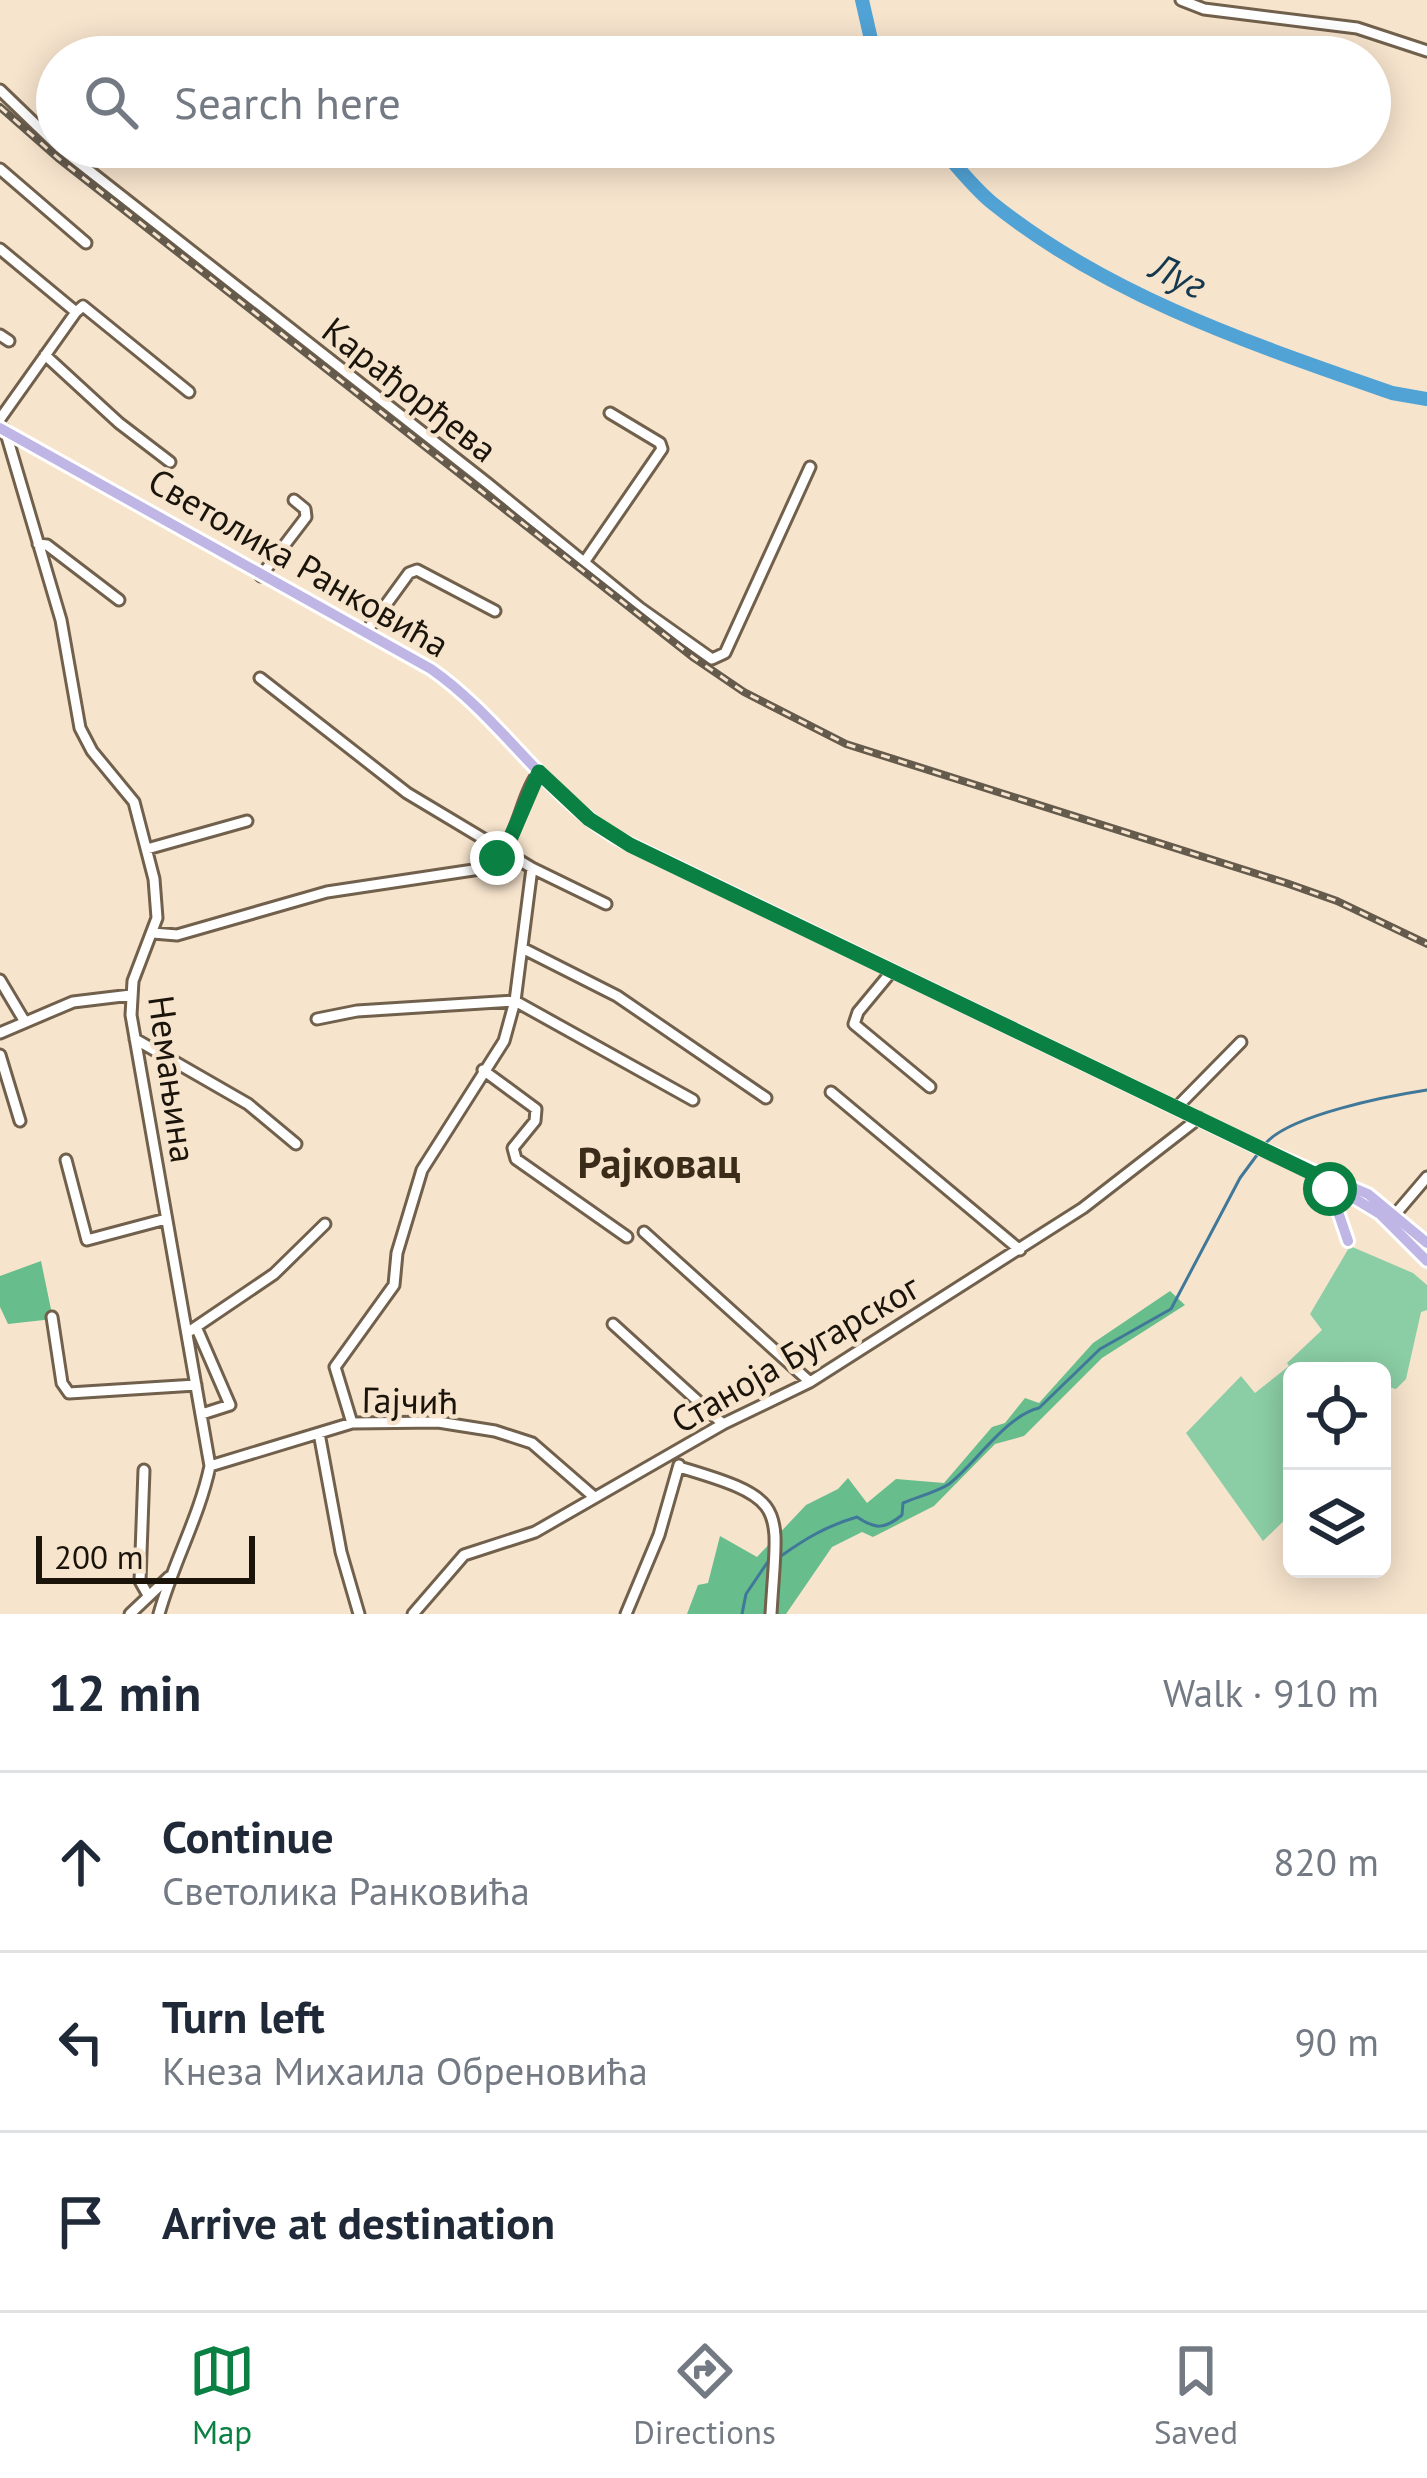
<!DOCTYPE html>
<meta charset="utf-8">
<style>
:root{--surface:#fff;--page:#f6f6f7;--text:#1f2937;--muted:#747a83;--line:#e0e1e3;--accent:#0b8043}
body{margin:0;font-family:"PT Sans",sans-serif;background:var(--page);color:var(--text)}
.controls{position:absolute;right:36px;bottom:36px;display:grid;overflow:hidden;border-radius:18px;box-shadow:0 6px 30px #0003}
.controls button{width:108px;height:108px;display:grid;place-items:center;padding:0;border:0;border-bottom:3px solid var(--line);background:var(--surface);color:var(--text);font:60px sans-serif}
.scale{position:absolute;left:36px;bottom:30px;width:219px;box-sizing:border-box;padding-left:12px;border:6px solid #1a140b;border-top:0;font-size:33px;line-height:42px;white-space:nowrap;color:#1a140b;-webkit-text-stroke:9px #f7e4cd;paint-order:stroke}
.stop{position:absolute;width:36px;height:36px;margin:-27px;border:9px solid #0b8043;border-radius:50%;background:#fff}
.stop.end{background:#0b8043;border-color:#fff;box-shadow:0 3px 12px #0008}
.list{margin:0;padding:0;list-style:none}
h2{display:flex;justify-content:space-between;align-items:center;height:156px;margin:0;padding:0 48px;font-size:51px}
h2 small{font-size:39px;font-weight:400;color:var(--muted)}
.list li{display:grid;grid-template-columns:78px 1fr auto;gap:36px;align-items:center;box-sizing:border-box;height:180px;padding:0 48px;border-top:3px solid var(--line)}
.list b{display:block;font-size:45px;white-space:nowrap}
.list p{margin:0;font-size:39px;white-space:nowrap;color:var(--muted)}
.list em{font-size:39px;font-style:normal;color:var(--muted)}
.icon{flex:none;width:66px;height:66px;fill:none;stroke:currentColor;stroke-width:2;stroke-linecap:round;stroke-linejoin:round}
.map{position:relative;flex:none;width:1427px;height:1614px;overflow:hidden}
.search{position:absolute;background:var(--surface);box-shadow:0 6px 30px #0003;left:36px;right:36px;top:36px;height:132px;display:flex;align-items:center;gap:30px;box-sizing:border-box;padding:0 42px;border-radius:66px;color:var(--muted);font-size:45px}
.sheet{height:696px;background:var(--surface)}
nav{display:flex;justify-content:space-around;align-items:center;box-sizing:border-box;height:168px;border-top:3px solid var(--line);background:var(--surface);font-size:33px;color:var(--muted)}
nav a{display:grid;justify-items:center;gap:6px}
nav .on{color:var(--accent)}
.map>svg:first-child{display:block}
</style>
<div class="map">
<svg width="1427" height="1614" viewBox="0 0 1427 1614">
<rect width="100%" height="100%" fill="#f7e4cd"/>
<path fill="#8bcea5" d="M1350,1246L1413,1273L1427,1285V1310L1421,1312L1406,1379L1396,1389L1382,1385V1371H1292V1513L1263,1541L1186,1433L1241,1376L1255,1393L1289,1366L1287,1363L1322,1330L1310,1314Z"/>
<path fill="#68bd8c" d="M41,1261L53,1319L8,1324L0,1307V1276Z
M1170,1291L1185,1305L1102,1358L1024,1436L995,1444L934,1506L873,1537L862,1532L832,1547L786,1614H687L698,1585L708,1583L720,1536L757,1557L806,1505L838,1489L848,1478L867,1503L896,1479L944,1483L992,1427L1005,1423L1025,1398L1039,1403L1093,1343Z"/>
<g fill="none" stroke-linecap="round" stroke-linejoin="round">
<path stroke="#407899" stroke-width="3" d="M1265,1144C1289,1115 1388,1096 1427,1090
M781,1556C805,1539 826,1526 857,1517C875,1529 884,1530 902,1515L903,1503C917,1497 937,1492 949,1484C975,1464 1007,1415 1039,1408L1100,1349L1171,1309L1240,1178L1257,1155
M742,1614L746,1594L769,1560"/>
<path stroke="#51a3d6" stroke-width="14" d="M862,0L875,57
M940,147C956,165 972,186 991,202C1107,296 1252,344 1392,393L1427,399"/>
<g stroke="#71604c" stroke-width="15">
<path id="minor" d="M1181,0L1204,9L1357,28L1427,51
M0,90L57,145
M59,147L487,483L640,608L712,659L725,653L810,467
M0,169L86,243
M0,249L76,312L83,306L189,392
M0,335L9,341
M45,355L119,423L170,462
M0,419L76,312
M5,430L61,620L80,728L92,751L134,802L154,879L157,918L133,981L131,1015L210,1466C199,1518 173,1563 159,1614
M38,544L47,545L119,600
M585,561L662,449L660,443L610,413
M261,576L306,517L305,509L294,500
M366,632L409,573L417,570L495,611
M260,678L407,793L532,868L606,904
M147,849L247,821
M153,933L177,935L327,892L480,869C520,849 516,804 539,772
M522,948L617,996L766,1098
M892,971L858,1012L854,1024L930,1087
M0,980L25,1022
M317,1019L357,1011L515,1001L693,1100
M0,1033L73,1002L131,995
M135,1039L248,1104L296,1144
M0,1055L20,1121
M483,1070L536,1109L535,1121L513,1148L516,1159L627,1237
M831,1092L1020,1250
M1177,1107L1241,1042
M66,1160L87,1240L166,1219
M1392,1218L1427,1177
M644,1232L810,1382
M52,1317L62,1383L69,1393L196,1385
M613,1324L723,1424
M197,1329L230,1405L202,1414
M187,1333L274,1274L325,1224
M352,1423L335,1367L394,1285L397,1253L422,1170L504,1041L515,1001L532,868
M319,1433L341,1552L359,1614
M210,1466L352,1423L438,1422L495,1431L532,1443L593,1496
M679,1467C792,1500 777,1506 771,1614
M144,1470L140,1581L148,1595
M130,1614L169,1577
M413,1614L464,1555L535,1532L723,1424L810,1382L1083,1208L1199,1118
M626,1614L659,1535L679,1465"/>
</g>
<g stroke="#fff" stroke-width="16">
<path id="major" d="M0,428L431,669C500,717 544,793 615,837L1255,1146L1368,1194L1427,1243
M1320,1178L1333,1197L1348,1241
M1337,1188L1380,1214L1427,1261"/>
</g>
<use href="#minor" stroke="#fff" stroke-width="9"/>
<use href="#major" stroke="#bfb6e6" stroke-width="10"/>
<g stroke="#655b4d" stroke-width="8">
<path id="rail" d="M0,107L58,158L694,658L744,692L846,744L1286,883L1337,901L1427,944"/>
</g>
<use href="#rail" stroke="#f7e4cd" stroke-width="3" stroke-dasharray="9" stroke-linecap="butt"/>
</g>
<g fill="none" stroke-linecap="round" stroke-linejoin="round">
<path stroke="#0b8043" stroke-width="15" d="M497,858L511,837L539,772L589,819L630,845L1318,1176L1330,1189"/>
</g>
<g text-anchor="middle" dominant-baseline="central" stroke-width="9" stroke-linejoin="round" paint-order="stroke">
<g font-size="36" fill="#1a140b" stroke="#f7e4cd">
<text transform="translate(410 389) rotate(38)">Карађорђева</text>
<text transform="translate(299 562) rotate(30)">Светолика Ранковића</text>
<text transform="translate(173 1079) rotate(82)">Немањина</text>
<text transform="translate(795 1353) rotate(-30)">Станоја Бугарског</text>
<text transform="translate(410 1400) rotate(1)">Гајчић</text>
</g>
<g font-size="39" font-style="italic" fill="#14384e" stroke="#f7e4cd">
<text transform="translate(1179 275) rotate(25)">Луг</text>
</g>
<g font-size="42" font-weight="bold" fill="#3b2c19" stroke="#f7e4cd">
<text x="659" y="1162">Рајковац</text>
</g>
</g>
</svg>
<div class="controls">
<button><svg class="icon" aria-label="locate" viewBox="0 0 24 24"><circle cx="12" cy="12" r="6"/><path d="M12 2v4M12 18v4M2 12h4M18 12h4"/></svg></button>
<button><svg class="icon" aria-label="layers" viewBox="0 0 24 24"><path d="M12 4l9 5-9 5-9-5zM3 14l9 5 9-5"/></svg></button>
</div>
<div class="scale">200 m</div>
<div class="stop" style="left:1330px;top:1189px"></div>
<div class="stop end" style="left:497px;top:858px"></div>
<div class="search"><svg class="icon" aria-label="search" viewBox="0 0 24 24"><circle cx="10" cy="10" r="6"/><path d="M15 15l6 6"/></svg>Search here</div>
</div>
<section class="sheet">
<h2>12 min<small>Walk · 910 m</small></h2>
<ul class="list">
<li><svg class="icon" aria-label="ahead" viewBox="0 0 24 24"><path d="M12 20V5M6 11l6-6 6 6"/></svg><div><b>Continue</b><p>Светолика Ранковића</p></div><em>820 m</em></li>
<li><svg class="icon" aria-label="left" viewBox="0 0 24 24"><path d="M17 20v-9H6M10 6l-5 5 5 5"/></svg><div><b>Turn left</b><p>Кнеза Михаила Обреновића</p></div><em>90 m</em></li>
<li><svg class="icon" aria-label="arrive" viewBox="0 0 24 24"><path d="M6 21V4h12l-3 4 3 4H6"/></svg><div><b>Arrive at destination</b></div></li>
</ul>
</section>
<nav>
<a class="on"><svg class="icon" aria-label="map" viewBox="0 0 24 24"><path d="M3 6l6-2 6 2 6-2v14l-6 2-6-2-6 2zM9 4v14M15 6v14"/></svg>Map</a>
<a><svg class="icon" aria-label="directions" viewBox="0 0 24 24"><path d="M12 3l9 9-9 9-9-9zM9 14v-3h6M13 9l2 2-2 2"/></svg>Directions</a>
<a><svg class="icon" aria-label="saved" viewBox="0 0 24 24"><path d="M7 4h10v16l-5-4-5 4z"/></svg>Saved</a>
</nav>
